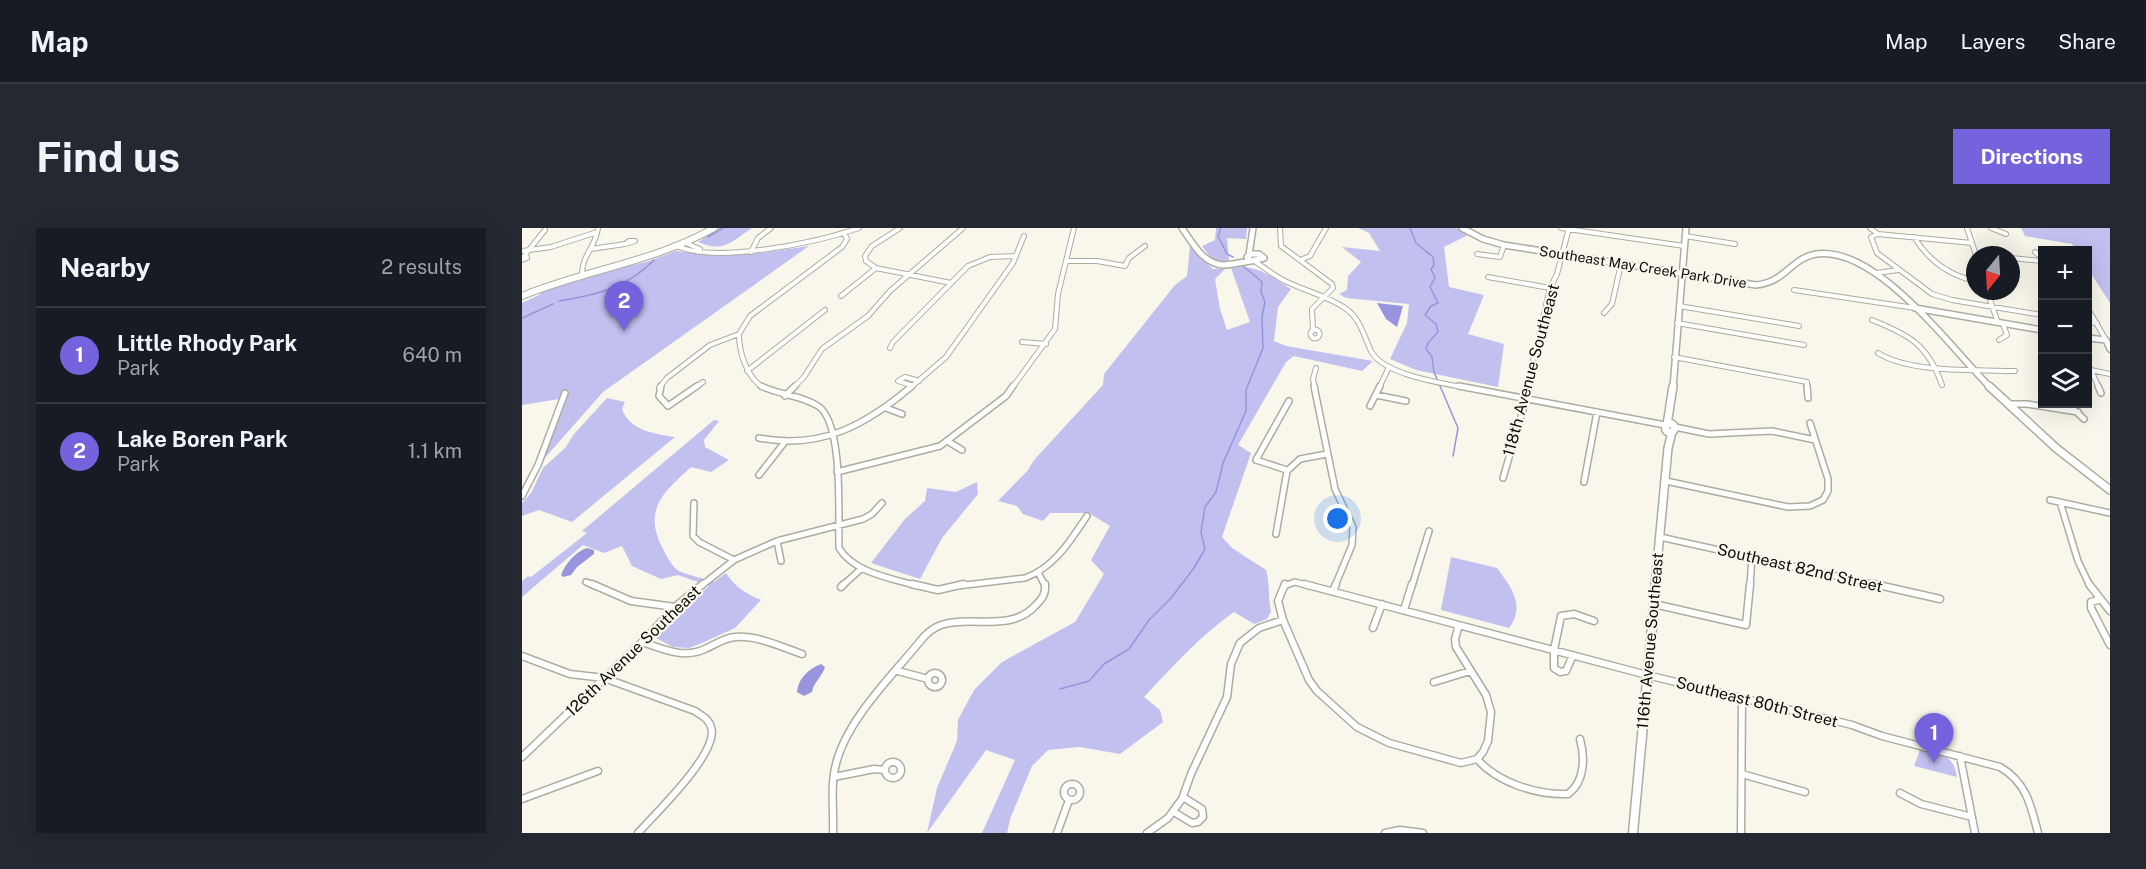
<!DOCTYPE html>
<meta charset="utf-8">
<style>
:root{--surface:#171b24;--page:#242831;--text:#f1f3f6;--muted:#9ea1a6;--line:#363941;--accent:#7563de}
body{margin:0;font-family:"Public Sans",sans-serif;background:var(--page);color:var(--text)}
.controls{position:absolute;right:18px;top:18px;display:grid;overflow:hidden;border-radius:0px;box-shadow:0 6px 24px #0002}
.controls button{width:54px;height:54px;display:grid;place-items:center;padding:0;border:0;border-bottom:2px solid var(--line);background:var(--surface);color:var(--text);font:30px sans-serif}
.compass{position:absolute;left:1444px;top:18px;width:54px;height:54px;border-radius:50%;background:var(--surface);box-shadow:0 6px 24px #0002;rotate:198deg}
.you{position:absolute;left:816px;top:291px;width:21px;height:21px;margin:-15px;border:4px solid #fff;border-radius:50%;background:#1a73e8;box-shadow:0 0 0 9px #1a73e833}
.badge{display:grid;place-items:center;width:39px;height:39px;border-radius:50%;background:var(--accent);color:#fff;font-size:20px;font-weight:700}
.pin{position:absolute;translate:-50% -50px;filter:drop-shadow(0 2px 3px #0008)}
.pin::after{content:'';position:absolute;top:32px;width:21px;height:18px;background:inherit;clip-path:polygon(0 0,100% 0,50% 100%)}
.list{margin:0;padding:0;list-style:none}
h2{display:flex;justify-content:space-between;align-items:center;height:78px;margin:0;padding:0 24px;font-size:26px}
h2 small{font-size:20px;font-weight:400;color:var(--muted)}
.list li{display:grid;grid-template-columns:39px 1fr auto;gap:18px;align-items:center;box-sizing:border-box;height:96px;padding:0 24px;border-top:2px solid var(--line)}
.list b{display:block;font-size:22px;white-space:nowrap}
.list p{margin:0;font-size:20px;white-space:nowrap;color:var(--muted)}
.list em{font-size:20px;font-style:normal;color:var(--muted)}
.icon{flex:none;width:33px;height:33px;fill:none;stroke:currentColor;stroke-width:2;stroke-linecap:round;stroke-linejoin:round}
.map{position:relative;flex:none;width:1588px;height:605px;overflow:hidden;border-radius:0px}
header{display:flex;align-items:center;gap:36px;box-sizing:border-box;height:84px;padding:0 30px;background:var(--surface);border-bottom:2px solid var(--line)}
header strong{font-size:28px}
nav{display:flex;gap:33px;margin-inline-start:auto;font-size:21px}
.intro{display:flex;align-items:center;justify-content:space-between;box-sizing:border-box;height:144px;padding:0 36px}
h1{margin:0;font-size:42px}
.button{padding:15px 27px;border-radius:0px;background:var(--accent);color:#fff;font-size:21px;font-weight:700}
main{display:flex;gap:36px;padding:0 36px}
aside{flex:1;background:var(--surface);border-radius:0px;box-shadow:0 6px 24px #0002}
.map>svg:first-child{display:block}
</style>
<header>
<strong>Map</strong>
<nav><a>Map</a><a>Layers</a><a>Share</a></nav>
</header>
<div class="intro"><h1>Find us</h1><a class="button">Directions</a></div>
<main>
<aside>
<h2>Nearby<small>2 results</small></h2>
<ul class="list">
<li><span class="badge">1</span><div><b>Little Rhody Park</b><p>Park</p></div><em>640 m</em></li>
<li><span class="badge">2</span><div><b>Lake Boren Park</b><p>Park</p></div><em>1.1 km</em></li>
</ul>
</aside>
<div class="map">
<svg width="1588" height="605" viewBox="0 0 1588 605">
<rect width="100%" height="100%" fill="#f9f7ec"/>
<path fill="#c1c0ef" d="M197,0H230C209,14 202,25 176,14Z
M694,0H725L724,11L705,10L707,32C693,37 688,29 680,18L693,12Z
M836,0H934L946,7L922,19L927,59L962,67L946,106L982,116L976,159L894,142L868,131L885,95L887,76L824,70L817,66L825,62L826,48L839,34L820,19L858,23L847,5Z
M1499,0H1588V75L1566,41V22H1554L1550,16L1503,8Z
M287,18L81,164L21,232L43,170L0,177V75L19,66L14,64L79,44L124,34L154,23L187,27L240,25Z
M668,18L691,41L704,40L693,51L698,81L705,102L728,94L709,40C734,35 748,48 769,61L756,79L752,113L764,118L851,133L840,143L772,128L764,134L716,217L729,225L700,309L710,320L744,342C748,356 746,370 749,384L745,391L732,396L712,384C678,408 650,439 622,469L638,482L641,494L598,526L558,519L526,522L510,538L488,591L485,605H460L493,532L464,522L405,605L415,560L435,513L436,492L452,462L480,434L553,394L582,346L569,332L588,298L567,285H528L521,293L501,286L495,278L476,273L506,242L512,232L581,157L582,146L653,57L665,48Z
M85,170L103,174L100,181C108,203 133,206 153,209L50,294L17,282L0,288V275L9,265L21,240L43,220L52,206Z
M192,192L197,193L182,212L183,219L207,232L189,244L169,239C142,264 120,281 141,321C145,328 149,338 157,343C168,348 181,350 192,354L204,345C214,360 223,365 239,372L213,400L180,415L167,420L151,419L134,410L161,381L187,358L156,347L139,351L110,338L100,318L82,325L61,317L0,369V353L6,348L9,349L65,305L60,303Z
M455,254L456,266L420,310L398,351L349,335L383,291L403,273L405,260L434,264Z
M929,329L975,340C989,359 1004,377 987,400L919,382Z
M1398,522C1419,527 1431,525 1435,549L1392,538Z"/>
<path fill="#9894dd" d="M855,75L881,78L875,99L864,91Z
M65,320L72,322V326L55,339L49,347L41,349L39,347C44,335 53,324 65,320Z
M299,436L303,439C300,449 291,455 290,464L282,468L275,464C276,450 287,441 299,436Z"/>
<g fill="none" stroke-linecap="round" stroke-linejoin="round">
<path stroke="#9894dd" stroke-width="1.5" d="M699,0L696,8L705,26L711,29
M888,0L894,15L911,29L912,37L909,41L913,50L908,59L916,75L909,78L903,87L914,96L916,104L906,115L904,121L910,129L912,144L936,200L931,228
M186,9L201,0
M37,73C74,67 105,60 132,32
M0,90L31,76
M538,461L567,453L582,436L607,421L627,392L649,370L672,340L683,321L679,304L683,279L694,264L701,235L724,183V162L741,120L740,89L743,74L739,64L740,54L720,37"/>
<g stroke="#aeaca1" stroke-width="6">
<path id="minor-far2" d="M378,0L350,18L343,28L344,33L354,40L429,55
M758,0L759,18L810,56L811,60L790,81L791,103
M1039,0L1162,18
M1348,0L1356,6
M1445,0L1454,27
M1469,0L1484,6
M1356,6L1349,9L1355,25L1410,66L1430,72L1520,87
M1356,6L1450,15
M1163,8L1213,16
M1392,9C1407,33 1426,47 1453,53
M107,13H113L103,16Z
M161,14L178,21
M153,17C192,37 296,14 337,0
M69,21L103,16
M0,23L29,19L75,4
M229,24L236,10L249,0
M1513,24L1520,30
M1454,25L1466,27
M955,26L978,29L982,17
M2,28L23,2
M1489,30L1520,33
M0,32L5,30L4,28
M778,32L788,28L804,0
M546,33H575L603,38L607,30L623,18
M734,34C744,41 754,49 765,54C784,63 805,68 823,80C838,90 842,108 849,123C861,147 921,155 945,160
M1355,45L1376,42
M60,47C60,26 73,21 76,0
M966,49L1028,60
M1272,62L1393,80
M1465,63L1476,95
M319,68L354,40
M1157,78L1277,98
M1566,81L1584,112
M1082,85L1090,76L1099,36
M1350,92C1388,107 1406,117 1420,157
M1566,94L1575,95
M1155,95L1282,117
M788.5 106a4.5 4.5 0 1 1 9 0a4.5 4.5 0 1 1-9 0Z
M217,106C217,125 225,150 242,160
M1477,112L1485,107L1481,96
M500,114L524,116
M368,120L371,114L446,38L468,29L494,28
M1356,125C1387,145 1455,142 1493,143
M1152,129L1285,154V160
M225,143L303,82
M391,158L376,153L383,149L397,153
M137,160L145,150L188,117L217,106L228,88L320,19L325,11L322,5
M173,160L181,154
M271,160L282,149L300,121L346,88L368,63L441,0
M388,160L424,129L491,35L502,8
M490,160L533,101L536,66L552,0
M793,160L791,151L794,140
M857,160L867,139
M1007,160L1010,137L1028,60L1035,46L1047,0
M1577,160L1569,142L1588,146"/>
</g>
<g stroke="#aeaca1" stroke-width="8">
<path id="minor-far1" d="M139,158L137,168L146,178L175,158
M239,158C257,167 279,167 296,178C322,195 316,289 317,320C332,345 369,350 395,358
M792,158L813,261L831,299L830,317L813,358
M937,158L1143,197
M1285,158L1286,170
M1576,158L1579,165
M854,167L884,173
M263,168L273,158
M1488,176H1505L1556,184
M1547,177L1562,191
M848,178L858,158
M364,180L380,186
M1153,199L1187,206L1250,203L1293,212
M237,210C299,222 344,197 390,158
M427,214L440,222
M765,242L734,232L767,173
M315,244L418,218L484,168L491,158
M237,247L262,215
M981,250L1008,158
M1144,253L1266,279L1288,278L1301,272L1306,263V251L1288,195
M1062,254L1075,184
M0,268L16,237L43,165
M1528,272L1588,285
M1538,274L1556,333L1568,358
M172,275L171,308L177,314L212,332
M754,306L765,243L778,231L805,226
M1138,309L1359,358
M255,313L259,333
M517,346L523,358
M64,354L73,358
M179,358L212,332L255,313L341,291L350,286L360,275
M320,358L340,340
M435,358L503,350C533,339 548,313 565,288
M762,358L773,354L788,358
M890,358L907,303
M1228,358L1230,329"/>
</g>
<g stroke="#aeaca1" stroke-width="9">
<path id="minor" d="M70,356L109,373L153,379
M390,356L416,362L442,356
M782,356L1125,447L1330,497L1360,508L1478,539C1504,554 1509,577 1516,605
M1352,356L1418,371
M1567,356L1588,383
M319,359L322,356
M811,363L814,356
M1576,372L1569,374V380L1588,417
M1132,376L1224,397L1228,356
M882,382L890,356
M761,392L787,452L795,463L835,499L867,515L939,535L955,531L961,524L966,513L969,484L964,467L934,419L933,411L937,397
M851,400L860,376
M120,414C141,421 161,431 183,421C192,417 202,410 213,409C236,407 259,419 280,426
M1051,427L1044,443L1038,444L1032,440V422L1039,388L1052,386L1072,393
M0,428L48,446L82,450L173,483C180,488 187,491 189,499C198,524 133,586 116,605
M376,443L406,451
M406 452a7 7 0 1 1 14 0a7 7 0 1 1-14 0Z
M912,454L948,443
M1438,528L1453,605
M0,529L120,414L153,379L181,356
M955,531C976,555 1015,567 1046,566C1063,554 1063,529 1058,511
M363 542a8 8 0 1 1 16 0a8 8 0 1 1-16 0Z
M1220,546L1283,564
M312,549L352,541L363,542
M542 564a8 8 0 1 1 16 0a8 8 0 1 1-16 0Z
M1378,565L1399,576L1450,589
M0,571L76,543
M652,584L670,595L676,594L681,589L680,581L661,569
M311,605C312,582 308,558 314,536C325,491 371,447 400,411C405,405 411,400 419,397C450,387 489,405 514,377C520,371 524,366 523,356
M535,605L547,572
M625,605L646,590L660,571L669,546L705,469L709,436L718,415L737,400L761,392L756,373L763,356
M863,605L878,602L901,605
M1219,605L1220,470"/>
</g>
<g stroke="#aeaca1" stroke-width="8">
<path id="tertiary-far2" d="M660,0C670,14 681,36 701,37C710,37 720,34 729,33
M940,0L961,11L982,17L1234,57C1264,54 1269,30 1294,26C1355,17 1429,121 1469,160
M729,26H737L742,30L729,33L725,29Z
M727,27L731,0
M1393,80L1520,102
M1566,110L1584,112L1588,121
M1151,160L1164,0"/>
</g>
<g stroke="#aeaca1" stroke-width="10">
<path id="tertiary-far1" d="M1467,158L1534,220L1588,262
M1143.5 200a4.5 4.5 0 1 1 9 0a4.5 4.5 0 1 1-9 0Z
M1145,197L1151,158
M1133,358L1146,220L1150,204"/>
</g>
<g stroke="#aeaca1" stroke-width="11">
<path id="tertiary" d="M1111,605L1134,356"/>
</g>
<g stroke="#aeaca1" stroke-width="8">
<path id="primary" d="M0,68C63,42 132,34 192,0"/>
</g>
<use href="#minor-far2" stroke="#fff" stroke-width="4"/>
<use href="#minor-far1" stroke="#fff" stroke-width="5"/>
<use href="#minor" stroke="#fff" stroke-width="6"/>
<use href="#tertiary-far2" stroke="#fff" stroke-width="5"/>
<use href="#tertiary-far1" stroke="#fff" stroke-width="7"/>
<use href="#tertiary" stroke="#fff" stroke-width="8"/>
<use href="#primary" stroke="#fff" stroke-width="6"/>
</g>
<g text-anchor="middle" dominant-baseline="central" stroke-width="4.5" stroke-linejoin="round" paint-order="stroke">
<g font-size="14" fill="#0d0c08" stroke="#f9f7ec">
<text transform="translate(1121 39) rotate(9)">Southeast May Creek Park Drive</text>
</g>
<g font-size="16" fill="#0d0c08" stroke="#f9f7ec">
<text transform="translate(1009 142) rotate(-75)">118th Avenue Southeast</text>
<text transform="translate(1278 340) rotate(13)">Southeast 82nd Street</text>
<text transform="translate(1128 413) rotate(-85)">116th Avenue Southeast</text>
<text transform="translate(111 423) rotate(-44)">126th Avenue Southeast</text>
<text transform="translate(1235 474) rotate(14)">Southeast 80th Street</text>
</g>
</g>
</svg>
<div class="controls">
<button>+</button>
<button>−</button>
<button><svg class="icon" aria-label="layers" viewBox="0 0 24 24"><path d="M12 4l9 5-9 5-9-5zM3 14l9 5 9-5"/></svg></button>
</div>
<svg class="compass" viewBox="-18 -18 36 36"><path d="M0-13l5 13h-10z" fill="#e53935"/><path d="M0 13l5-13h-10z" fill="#9ea1a6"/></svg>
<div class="you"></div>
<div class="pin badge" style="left:1412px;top:535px">1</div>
<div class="pin badge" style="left:102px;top:103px">2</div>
</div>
</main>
